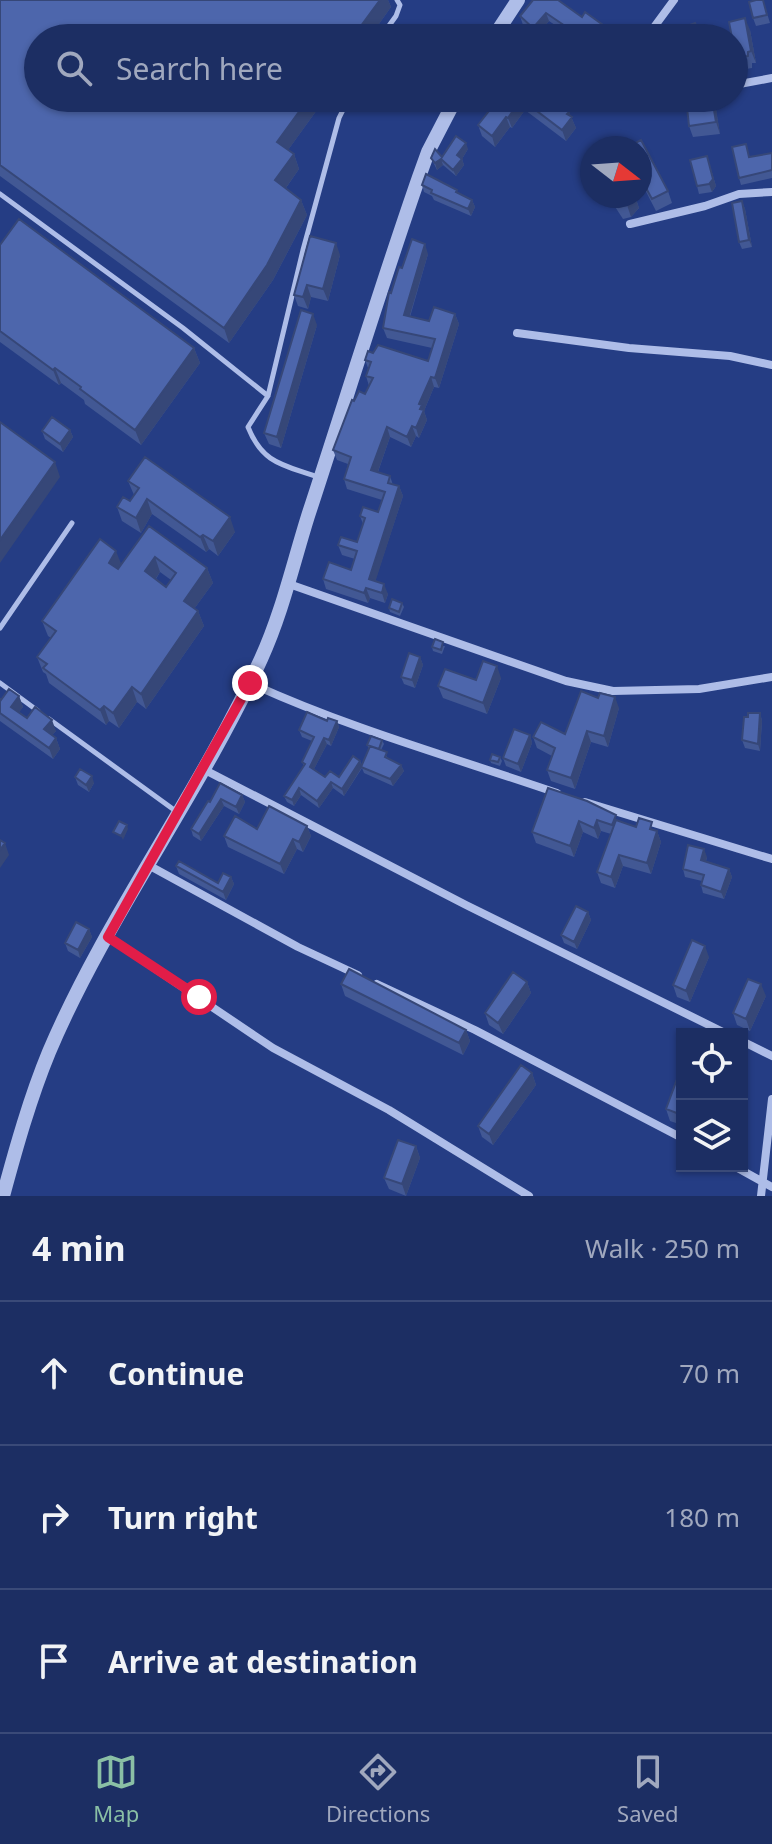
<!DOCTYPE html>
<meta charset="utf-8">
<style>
:root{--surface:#1c2e63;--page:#253669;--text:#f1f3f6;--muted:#a0a8be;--line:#3a4a78;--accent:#8abfa5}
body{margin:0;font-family:"Noto Sans",sans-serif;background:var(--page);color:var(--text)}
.controls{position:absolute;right:24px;bottom:24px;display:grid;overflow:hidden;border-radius:0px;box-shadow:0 2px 6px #0004}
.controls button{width:72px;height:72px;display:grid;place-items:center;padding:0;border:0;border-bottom:2px solid var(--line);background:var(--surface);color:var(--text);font:40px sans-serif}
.compass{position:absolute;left:580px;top:136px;width:72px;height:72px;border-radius:50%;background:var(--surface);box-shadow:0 2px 6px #0004;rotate:107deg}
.stop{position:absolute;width:24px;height:24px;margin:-18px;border:6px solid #e11d48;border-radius:50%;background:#fff}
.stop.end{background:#e11d48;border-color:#fff;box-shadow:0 2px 8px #0008}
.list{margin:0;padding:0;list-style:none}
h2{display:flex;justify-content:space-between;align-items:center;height:104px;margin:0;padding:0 32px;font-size:34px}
h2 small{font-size:26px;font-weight:400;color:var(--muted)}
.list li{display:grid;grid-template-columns:52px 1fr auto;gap:24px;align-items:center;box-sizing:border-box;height:144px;padding:0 32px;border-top:2px solid var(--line)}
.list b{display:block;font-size:30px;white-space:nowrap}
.list em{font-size:26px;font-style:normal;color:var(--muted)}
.icon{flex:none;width:44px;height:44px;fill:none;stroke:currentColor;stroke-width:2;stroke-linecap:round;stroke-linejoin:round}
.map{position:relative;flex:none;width:772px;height:1196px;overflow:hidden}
.search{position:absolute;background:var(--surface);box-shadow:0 2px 6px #0004;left:24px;right:24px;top:24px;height:88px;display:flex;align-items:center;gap:20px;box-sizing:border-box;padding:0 28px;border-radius:44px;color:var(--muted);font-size:30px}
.sheet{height:536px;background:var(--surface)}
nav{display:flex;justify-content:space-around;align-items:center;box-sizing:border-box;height:112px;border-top:2px solid var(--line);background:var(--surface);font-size:22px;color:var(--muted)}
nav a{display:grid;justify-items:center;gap:4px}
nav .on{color:var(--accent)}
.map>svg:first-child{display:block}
</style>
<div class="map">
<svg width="772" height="1196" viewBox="0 0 772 1196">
<rect width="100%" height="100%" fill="#253d84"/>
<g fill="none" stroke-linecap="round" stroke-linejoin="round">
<path stroke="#aebde8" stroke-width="5" d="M380,38L396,16L400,5L397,0
M0,194L183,328L268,396
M320,478C285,465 263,465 248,427L268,396L303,250L339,118L349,98
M0,628L72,523
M0,683L38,711
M49,719L177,812"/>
<path stroke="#aebde8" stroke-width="8" d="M646,38L674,0
M734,85L772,78
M554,98L577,107L673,98
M630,224L705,206L739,194L772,192
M517,333L629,348L730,356L772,365
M289,584L566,681L613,691L699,689L772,677
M250,683C348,728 455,758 557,793
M203,769L466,905L727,1034
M585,802L772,859
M150,866L298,947L358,975
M108,937L273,1048L389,1110L529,1196
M377,984L475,1030L682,1138
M742,1041L772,1056
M734,1166L772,1187
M761,1196L772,1099"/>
<path stroke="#aebde8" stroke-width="14" d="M493,38L518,0
M3,1196C16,1148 30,1098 49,1052C106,917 200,793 261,659C282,613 293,564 308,516C345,403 380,289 419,177L428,152L456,98"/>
</g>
<path fill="#425894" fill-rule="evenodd" d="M0,0H388L391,7L369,38H38V98H320L322,103L288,150L294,154L299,169L286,188L301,200L307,215L273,280L229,343L0,176Z
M533,0L582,17L621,38H578L576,36L574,38L549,21L536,37L523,25L520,16Z
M763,0L770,23L756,26L753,18Z
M750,30L756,63H752V68L740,70L736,58Z
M475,98H551L569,112L576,128L566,141L525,110L512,128L510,127L495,147L482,136L478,125L488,112L478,106Z
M686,98H714L720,134L693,137L689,126Z
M640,148L668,191L672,203L656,211L640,180Z
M468,149L462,159L464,165L456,176L443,165L437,170L431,158L442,157Z
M772,153V178L741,185L739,178L750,157Z
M707,156L716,186L712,192L699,194L697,186Z
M422,185L458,193L472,200L475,207L471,216L434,200L432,196L424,192Z
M608,196H635L639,208L631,217L623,219Z
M742,201L745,209L752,247L742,249L739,242Z
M0,245L194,348L200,363L141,445L85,404L84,400L61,383L59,385L0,342Z
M428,254L410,317L429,321L455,314L459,324L439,388L434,387L424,411L427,420L419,438L416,436L411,447L390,437L378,472L390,476L393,485L399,486L403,496L375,581L388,594L385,603L370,598L368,603L326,589L323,579L351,570L355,559L342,555L338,545L357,542L363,524L360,516L378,512L382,500L347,489L344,479L348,464L337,460L333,450L354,401L365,394L369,386L366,376L368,368L365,360L373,353L428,361L432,348L387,338L383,328L391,293L402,268Z
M340,255L328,301L311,297L308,309L298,306L294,295Z
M317,325L281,448L269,444L264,433Z
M70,430L73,437L63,452L45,439L42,431Z
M128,481L235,532L218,556L209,549L206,552L152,514L141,533L122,521L117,507L130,501L134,495Z
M149,526L207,568L213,583L194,609L198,611L204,626L146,709L137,702L119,728L109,721L106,725L49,683L46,674L43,672L37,657L51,638L48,636L42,621L121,565ZM160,572L171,580L166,587L156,579Z
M402,603L404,607L400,616L390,612L389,608Z
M445,646L442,654L433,651L432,647Z
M420,657L423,665L415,688L404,684L401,677Z
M501,678L487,714L443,698L438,686Z
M19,696L23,707L19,712L27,718L56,731L52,735L56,738L60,749L53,759L0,721V699Z
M619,708L608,747L591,742L575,789L551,781L547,770L552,756L537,748L533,737L565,734Z
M760,713L762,721L760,751L745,748L742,740L748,717Z
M337,721L339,727L331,746L327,744L314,769L325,777H339L360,761L362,765L369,749L367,745L382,740L384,744L381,750L389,759L401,765L404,771L393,786L364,773L362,768L344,796L333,788L319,808L301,795L294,806L287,802L284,796L304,766L302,762L312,741L302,737L299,730Z
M530,735L532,743L521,772L506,766L503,758Z
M500,757L502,761L500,766L491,763L490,760Z
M75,777L94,783L89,792L78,785Z
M548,788L618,821L636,827L657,831L661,842L651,874L623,866L615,888L601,883L597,872L611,834L601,831L598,839L583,832L574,857L536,843L532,832Z
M242,795L245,802L239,814L224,806L201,841L193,836L191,829L210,802Z
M307,826L311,836L303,852L297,849L284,874L228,847L224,836L257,829Z
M707,857L706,861L729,869L732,877L724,899L703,893L701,885L702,881L685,877L683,869Z
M176,866L218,883L231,877L234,884L226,900L179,874Z
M588,912L591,920L577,949L564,943L561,935Z
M89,929L92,937L80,958L68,951L65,943Z
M709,957L690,1002L677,997L673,985Z
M527,982L531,993L503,1034L489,1025L485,1013Z
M341,984L466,1030L470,1041L463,1055L345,996Z
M766,996L750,1031L737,1025L733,1013Z
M682,1072V1125L670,1121L666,1109Z
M532,1073L536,1085L493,1145L482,1137L478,1126Z
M416,1146L420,1158L406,1196L389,1189L384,1178Z"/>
<path fill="#364778" d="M380,0H388L391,7L369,38H352Z
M546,13L549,21L536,37L533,28Z
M745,18L750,30L756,63L751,51Z
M309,98H320L322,103L283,157L277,142Z
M712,98H714L715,101L720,134L716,122Z
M521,99L525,110L512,128L508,118Z
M569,112L576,128L566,141L562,130Z
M506,117L510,127L495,147L492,136Z
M466,143L468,149L462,159L464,165L456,176L453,170L457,155Z
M294,154L299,169L281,195L275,180Z
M707,156L716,186L712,192L709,184Z
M441,159L443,165L437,170L435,163Z
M635,196L639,208L631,217L627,205Z
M301,200L307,215L273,280L229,343L224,328Z
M472,200L475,207L471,216L468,209Z
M742,201L745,209L752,247L749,240Z
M336,243L340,255L328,301L323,289Z
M425,244L428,254L407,325L404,315Z
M307,285L311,297L308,309L303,297Z
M313,314L317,325L281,448L277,437Z
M455,314L459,324L439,388L435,378Z
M194,348L200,363L141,445L135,430Z
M55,368L61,383L59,385L53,370Z
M431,377L434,387L424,411L427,420L419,438L416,428L419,404Z
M412,426L416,436L411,447L407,437Z
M387,427L390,437L375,480L371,470Z
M70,430L73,437L63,452L60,444Z
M55,462L60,477L0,563V540Z
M399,486L403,496L373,589L369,579Z
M147,499L152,514L141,533L136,518Z
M230,517L235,532L218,556L213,541Z
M203,535L209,549L206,552L200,537Z
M116,551L122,566L114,578L109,563Z
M155,557L160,572L151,586L145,571Z
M207,568L213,583L189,616L184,601Z
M384,584L388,594L385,603L382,593Z
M366,588L370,598L368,603L364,593Z
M198,611L204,626L146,709L141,694Z
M420,657L423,665L415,688L412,680Z
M497,666L501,678L487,714L483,703Z
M132,687L137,702L119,728L113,713Z
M19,696L23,707L15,718L11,707Z
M615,697L619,708L608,747L604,736Z
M104,706L109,721L106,725L100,710Z
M760,713L762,721L760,751L758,744Z
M52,720L56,731L48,740L44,729Z
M337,721L339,727L331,746L329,740Z
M587,731L591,742L575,789L571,778Z
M530,735L532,743L521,772L518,764Z
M56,738L60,749L53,759L49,748Z
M324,738L327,744L312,773L310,767Z
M360,761L362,767L344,796L342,789Z
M401,765L404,771L393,786L390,779Z
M92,776L94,783L89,792L86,785Z
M331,782L333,788L319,808L317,801Z
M299,788L301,795L294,806L292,800Z
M242,795L245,802L239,814L236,807Z
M221,799L224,806L201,841L199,834Z
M597,820L601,831L598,839L594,828Z
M579,821L583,832L574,857L570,846Z
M127,825L128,829L123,840L121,836Z
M307,826L311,836L303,852L299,842Z
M657,831L661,842L651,874L647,863Z
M293,839L297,849L284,874L280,864Z
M5,843L9,855L0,868V850Z
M704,849L707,857L704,868L701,860Z
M619,855L623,866L615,888L611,877Z
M729,869L732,877L724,899L721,892Z
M231,877L234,884L226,900L223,892Z
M588,912L591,920L577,949L574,942Z
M89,929L92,937L80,958L78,950Z
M705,946L709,957L690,1002L686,991Z
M527,982L531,993L503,1034L498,1023Z
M761,984L766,996L750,1031L746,1019Z
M466,1030L470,1041L463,1055L459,1043Z
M532,1073L536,1085L493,1145L489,1134Z
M416,1146L420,1158L406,1196L402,1184Z"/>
<path fill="#4d66ac" stroke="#364778" stroke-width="2" fill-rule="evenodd" d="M0,0H380L352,38H38V98H309L277,142L294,154L275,180L301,200L267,265L224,328L0,165Z
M533,0H558L582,17L585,12L621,38H586L572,27L571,30L546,13L533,28L520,16Z
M756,0H763L767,15L753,18L749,2Z
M745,18L751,51L748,52V56L736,58L734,38H732L729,22Z
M695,23L702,38H684L692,35L687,26Z
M511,30L524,38H506Z
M478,98H551L569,112L567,114L572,117L562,130L521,99L508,118L506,117L492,136L478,125L492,107Z
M686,98H712L716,122L689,126Z
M456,136L466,143L457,155L462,159L453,170L441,159L435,163L431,158L435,149L442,157Z
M641,140L668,191L652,199L640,177V148H627Z
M746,144L749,157L772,153V170L739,178L732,147Z
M707,156L713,179L709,184L697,186L690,160Z
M426,174L457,190L456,192L472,200L468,209L431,193L432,190L422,185Z
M612,196H635L627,205L619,207Z
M742,201L749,240L739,242L732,203Z
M19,219L194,348L135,430L80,389L81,387L55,368L53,370L0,331V245Z
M310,236L336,243L323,289L307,285L303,297L294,295Z
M412,239L425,244L404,315L429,321L434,307L455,314L435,378L431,377L419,404L422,405L420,409L424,410L416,428L412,426L407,437L387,427L371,470L390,476L388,483L399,486L369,579L384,584L382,593L366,588L364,593L323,579L329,562L351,570L357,551L338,545L341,537L357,542L365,518L360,516L363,507L378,512L385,492L344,479L351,457L333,450L352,400L354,401L359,391L365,394L373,378L366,376L371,362L365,360L368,351L373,353L378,345L428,361L435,339L383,328L389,292L391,293L399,267L402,268Z
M301,310L313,314L277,437L264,433Z
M52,417L70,430L60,444L42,431Z
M0,422L55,462L0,540Z
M145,457L230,517L213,541L203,535L200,537L147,499L136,518L117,507L123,497L130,501L139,488L128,481Z
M149,526L207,568L184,601L198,611L141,694L132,687L113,713L104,706L100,710L43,668L47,664L37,657L56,631L42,621L100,539L116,551L109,563L118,569ZM155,557L176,573L166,587L145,571Z
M392,599L402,603L399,612L389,608Z
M435,639L443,642L441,650L432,647Z
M409,653L420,657L412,680L401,677Z
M483,661L497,666L483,703L438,686L445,669L476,680Z
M9,689L19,696L11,707L27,718L35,707L52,720L44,729L56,738L49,748L0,713V699L1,700Z
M581,691L598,698L600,693L615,697L604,736L587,731L571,778L547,770L555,748L533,737L541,722L565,734Z
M307,712L327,721L328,718L337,721L329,740L324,738L310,767L325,777L330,771L339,777L353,756L360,761L342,789L331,782L317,801L299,788L292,800L284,796L305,764L302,762L314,737L299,730Z
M748,713H760L758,744L742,740L744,717H748Z
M514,729L530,735L518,764L503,758Z
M371,736L382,740L379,749L367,745Z
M370,746L387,752L385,757L401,765L390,779L361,767Z
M492,754L500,757L498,762L490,760Z
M80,769L92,776L86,785L75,777Z
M220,783L242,795L236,807L221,799L199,834L191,829L208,801L210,802Z
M548,788L587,801L616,815L612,825L597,820L594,828L579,821L570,846L532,832Z
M269,806L307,826L299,842L293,839L280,864L224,836L235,816L257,829Z
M639,818L652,822L650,829L657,831L647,863L619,855L611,877L597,872L616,820L636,827Z
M119,821L127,825L121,836L113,832Z
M0,840L5,843L0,850Z
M688,845L704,849L701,860L729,869L721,892L701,885L704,875L683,869Z
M179,861L218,883L223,873L231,877L223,892L176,866Z
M576,906L588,912L574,942L561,935Z
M76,922L89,929L78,950L65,943Z
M692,940L705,946L686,991L673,985Z
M349,969L466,1030L459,1043L341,984Z
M513,972L527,982L498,1023L485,1013Z
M748,979L761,984L746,1019L733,1013Z
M521,1065L532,1073L489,1134L478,1126Z
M680,1071L682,1072V1115L666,1109Z
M398,1140L416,1146L402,1184L384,1178Z"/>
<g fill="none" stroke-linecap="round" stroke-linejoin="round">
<path stroke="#e11d48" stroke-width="10" d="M199,997L108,937L250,683"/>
</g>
</svg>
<div class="controls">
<button><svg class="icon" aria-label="locate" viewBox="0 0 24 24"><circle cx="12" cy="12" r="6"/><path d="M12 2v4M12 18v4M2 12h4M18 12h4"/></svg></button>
<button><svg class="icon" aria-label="layers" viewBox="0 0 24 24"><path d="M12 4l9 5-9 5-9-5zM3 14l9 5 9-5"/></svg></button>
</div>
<svg class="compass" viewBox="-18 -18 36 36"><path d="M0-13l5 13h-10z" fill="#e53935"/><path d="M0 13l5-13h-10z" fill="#a0a8be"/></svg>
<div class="stop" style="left:199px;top:997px"></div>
<div class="stop end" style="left:250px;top:683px"></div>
<div class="search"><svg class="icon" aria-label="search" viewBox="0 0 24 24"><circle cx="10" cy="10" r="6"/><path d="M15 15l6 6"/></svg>Search here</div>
</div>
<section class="sheet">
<h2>4 min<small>Walk · 250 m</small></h2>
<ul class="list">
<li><svg class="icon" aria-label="ahead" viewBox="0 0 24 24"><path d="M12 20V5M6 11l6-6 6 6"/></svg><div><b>Continue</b></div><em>70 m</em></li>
<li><svg class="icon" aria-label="right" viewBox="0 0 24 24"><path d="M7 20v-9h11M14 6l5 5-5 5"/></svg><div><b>Turn right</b></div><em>180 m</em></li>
<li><svg class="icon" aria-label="arrive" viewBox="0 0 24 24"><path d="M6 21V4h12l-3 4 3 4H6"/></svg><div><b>Arrive at destination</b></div></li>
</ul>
</section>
<nav>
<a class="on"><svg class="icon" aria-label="map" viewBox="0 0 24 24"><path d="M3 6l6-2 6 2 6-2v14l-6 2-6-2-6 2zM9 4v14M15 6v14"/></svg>Map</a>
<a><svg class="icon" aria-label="directions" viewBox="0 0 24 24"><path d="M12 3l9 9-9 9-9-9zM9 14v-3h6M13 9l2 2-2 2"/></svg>Directions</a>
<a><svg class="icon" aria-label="saved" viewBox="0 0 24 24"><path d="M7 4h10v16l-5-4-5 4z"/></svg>Saved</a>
</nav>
